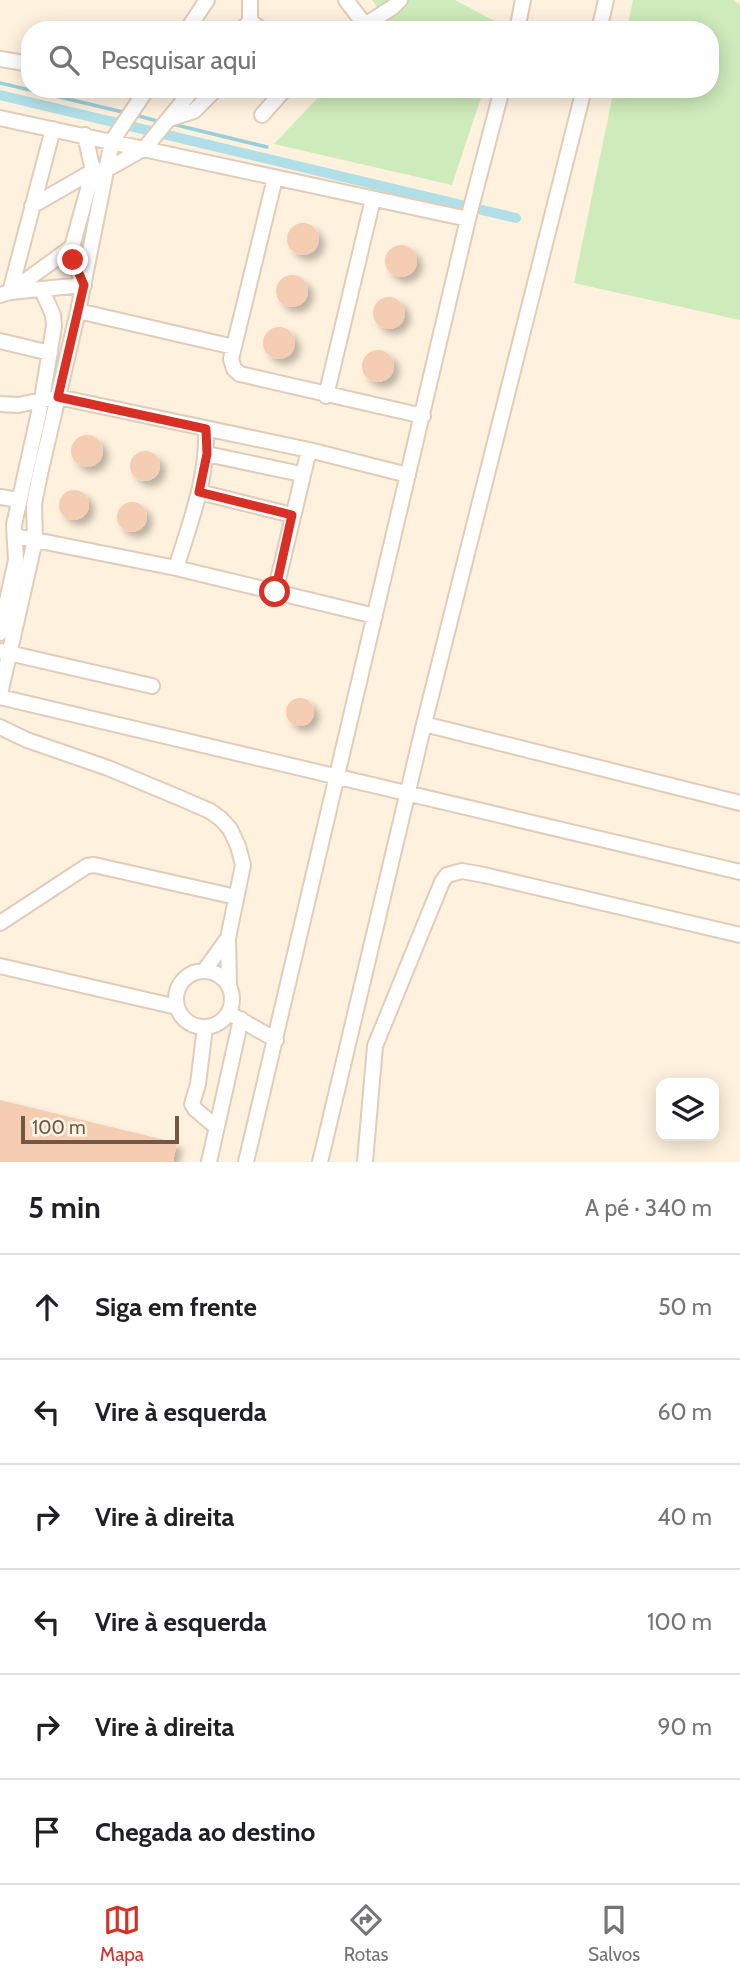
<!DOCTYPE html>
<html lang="pt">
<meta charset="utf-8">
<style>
:root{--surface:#fff;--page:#f6f6f6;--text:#202124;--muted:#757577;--line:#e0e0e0;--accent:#d93025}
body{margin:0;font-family:Cabin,sans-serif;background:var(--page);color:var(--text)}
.controls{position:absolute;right:21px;bottom:21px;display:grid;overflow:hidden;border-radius:14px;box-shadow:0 4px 18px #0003}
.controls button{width:63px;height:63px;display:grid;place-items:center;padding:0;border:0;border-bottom:2px solid var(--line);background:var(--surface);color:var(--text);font:35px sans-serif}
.scale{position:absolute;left:21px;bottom:18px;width:158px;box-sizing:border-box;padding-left:7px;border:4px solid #745645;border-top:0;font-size:19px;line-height:24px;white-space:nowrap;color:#745645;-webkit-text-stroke:5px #fff5e4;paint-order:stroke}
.stop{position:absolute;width:21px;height:21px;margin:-16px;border:5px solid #d93025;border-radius:50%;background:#fff}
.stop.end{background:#d93025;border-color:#fff;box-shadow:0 2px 7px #0008}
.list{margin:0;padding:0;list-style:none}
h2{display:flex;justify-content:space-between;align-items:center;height:91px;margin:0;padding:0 28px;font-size:30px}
h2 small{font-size:23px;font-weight:400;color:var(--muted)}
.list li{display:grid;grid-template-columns:46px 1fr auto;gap:21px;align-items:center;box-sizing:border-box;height:105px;padding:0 28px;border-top:2px solid var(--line)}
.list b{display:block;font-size:26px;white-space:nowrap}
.list em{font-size:23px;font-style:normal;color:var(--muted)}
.icon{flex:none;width:38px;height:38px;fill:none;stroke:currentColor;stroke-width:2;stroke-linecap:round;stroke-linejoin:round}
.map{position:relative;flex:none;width:740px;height:1162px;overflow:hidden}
.search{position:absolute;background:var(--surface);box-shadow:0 4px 18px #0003;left:21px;right:21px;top:21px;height:77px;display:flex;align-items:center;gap:18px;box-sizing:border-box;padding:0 24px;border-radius:28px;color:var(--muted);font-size:26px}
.sheet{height:721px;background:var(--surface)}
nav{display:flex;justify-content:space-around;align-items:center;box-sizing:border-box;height:98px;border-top:2px solid var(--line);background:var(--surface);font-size:19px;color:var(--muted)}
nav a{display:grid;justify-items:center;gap:4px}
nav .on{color:var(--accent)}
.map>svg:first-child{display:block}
</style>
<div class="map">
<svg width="740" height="1162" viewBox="0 0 740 1162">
<defs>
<filter id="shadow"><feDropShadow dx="5.5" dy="5.5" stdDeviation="3.5" flood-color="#0004"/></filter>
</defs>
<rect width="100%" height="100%" fill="#fef1dd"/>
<path fill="#ceebbb" d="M372,0H455L504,26L503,30H382L388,23Z
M633,0H733L740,5V320L574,283L614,89H710V30H627Z
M326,89H484L452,185L274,144Z"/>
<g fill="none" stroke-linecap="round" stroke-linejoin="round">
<path stroke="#97cfda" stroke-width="3.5" d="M0,83L127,113
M135,115L161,122
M172,124L267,147"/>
<path stroke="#b1dfe7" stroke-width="10" d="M0,95L516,218"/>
</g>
<path fill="#f4cdb3" filter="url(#shadow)" d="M287 239a16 16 0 1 1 32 0a16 16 0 1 1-32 0Z
M385 261a16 16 0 1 1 32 0a16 16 0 1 1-32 0Z
M276 291a16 16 0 1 1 32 0a16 16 0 1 1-32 0Z
M373 313a16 16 0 1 1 32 0a16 16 0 1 1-32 0Z
M263 343a16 16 0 1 1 32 0a16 16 0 1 1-32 0Z
M362 366a16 16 0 1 1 32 0a16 16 0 1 1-32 0Z
M71 451a16 16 0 1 1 32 0a16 16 0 1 1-32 0Z
M130 466a15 15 0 1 1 30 0a15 15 0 1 1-30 0Z
M59 505a15 15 0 1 1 30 0a15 15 0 1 1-30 0Z
M117 517a15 15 0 1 1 30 0a15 15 0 1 1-30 0Z
M286 712a14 14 0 1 1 28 0a14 14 0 1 1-28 0Z
M0,1100L177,1143L173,1162H0Z"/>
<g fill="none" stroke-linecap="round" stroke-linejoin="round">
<g stroke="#e1ccb9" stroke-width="18">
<path id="minor" d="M346,0L365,25L361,30
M250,21L262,30
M365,25L393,7L400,0
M187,30L207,0
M242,30L250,21V0
M517,30L523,0
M599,30L606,0
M0,59L30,64
M262,115L285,89
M0,118L468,219L246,1162
M169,119L194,111L216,89
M275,178L231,359L234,369L240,374L423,416
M32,206L93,171L106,170L145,148L193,89
M468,219L502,89
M72,247L73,259L84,285
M10,292L72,247L93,171L85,135
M10,292L53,129
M0,295L10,292L84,285
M78,311L234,347
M0,341L50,353
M326,396L373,199
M0,404L18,405L58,397L309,450L408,475
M207,454L301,474
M199,492L292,515
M0,497L19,500
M15,536L176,568L375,616
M176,568C190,523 208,477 206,429
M275,592L309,450
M0,633L16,560L14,525L42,399L54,326L53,315L42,290
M0,651L152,686
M0,694L35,540L34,504L40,474L78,311L112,141L147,89
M0,697L740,872
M424,724L740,803
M0,727L27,740L108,768L180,798L210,811L221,819L230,829L238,846L243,865L228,938L229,985
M0,923L87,866L94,865L236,897
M0,966L177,1007
M176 999a28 28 0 1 1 56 0a28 28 0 1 1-56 0Z
M204,971L228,938
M234,1016L276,1040
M205,1027L198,1084L192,1104L195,1109L216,1127
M209,1162L241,1019
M320,1162L424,724L584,89
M365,1162L375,1046L442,882L447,875L462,871L484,875L740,935"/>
</g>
<use href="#minor" stroke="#fff" stroke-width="14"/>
</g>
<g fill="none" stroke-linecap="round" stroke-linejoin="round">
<path stroke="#d93025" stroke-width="9" d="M73,260L84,285L58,397L206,429L207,454L199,492L292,515L275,592"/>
</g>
</svg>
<div class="controls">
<button><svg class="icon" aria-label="layers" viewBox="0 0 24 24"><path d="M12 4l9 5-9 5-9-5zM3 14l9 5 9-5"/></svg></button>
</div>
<div class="scale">100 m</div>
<div class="stop" style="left:275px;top:592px"></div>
<div class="stop end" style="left:73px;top:260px"></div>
<div class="search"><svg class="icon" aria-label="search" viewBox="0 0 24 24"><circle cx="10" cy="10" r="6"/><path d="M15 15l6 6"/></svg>Pesquisar aqui</div>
</div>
<section class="sheet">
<h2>5 min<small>A pé · 340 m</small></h2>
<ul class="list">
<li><svg class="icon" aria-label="ahead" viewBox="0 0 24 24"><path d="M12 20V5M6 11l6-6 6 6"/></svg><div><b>Siga em frente</b></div><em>50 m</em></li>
<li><svg class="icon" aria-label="left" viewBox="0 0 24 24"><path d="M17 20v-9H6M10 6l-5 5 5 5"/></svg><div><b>Vire à esquerda</b></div><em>60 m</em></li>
<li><svg class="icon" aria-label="right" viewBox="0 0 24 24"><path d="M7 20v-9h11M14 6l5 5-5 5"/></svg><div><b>Vire à direita</b></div><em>40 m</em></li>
<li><svg class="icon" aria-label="left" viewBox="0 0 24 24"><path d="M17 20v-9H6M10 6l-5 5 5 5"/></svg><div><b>Vire à esquerda</b></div><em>100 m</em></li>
<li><svg class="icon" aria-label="right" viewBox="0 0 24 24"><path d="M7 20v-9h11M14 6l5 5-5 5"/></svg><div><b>Vire à direita</b></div><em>90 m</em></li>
<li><svg class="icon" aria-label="arrive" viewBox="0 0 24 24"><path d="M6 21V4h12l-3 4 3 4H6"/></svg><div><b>Chegada ao destino</b></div></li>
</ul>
</section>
<nav>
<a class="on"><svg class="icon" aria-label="map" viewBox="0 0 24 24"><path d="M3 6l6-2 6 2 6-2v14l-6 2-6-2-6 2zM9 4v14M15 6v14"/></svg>Mapa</a>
<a><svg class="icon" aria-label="directions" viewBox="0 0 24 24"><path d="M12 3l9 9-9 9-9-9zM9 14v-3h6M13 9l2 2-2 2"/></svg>Rotas</a>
<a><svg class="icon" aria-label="saved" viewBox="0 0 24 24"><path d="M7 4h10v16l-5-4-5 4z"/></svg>Salvos</a>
</nav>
